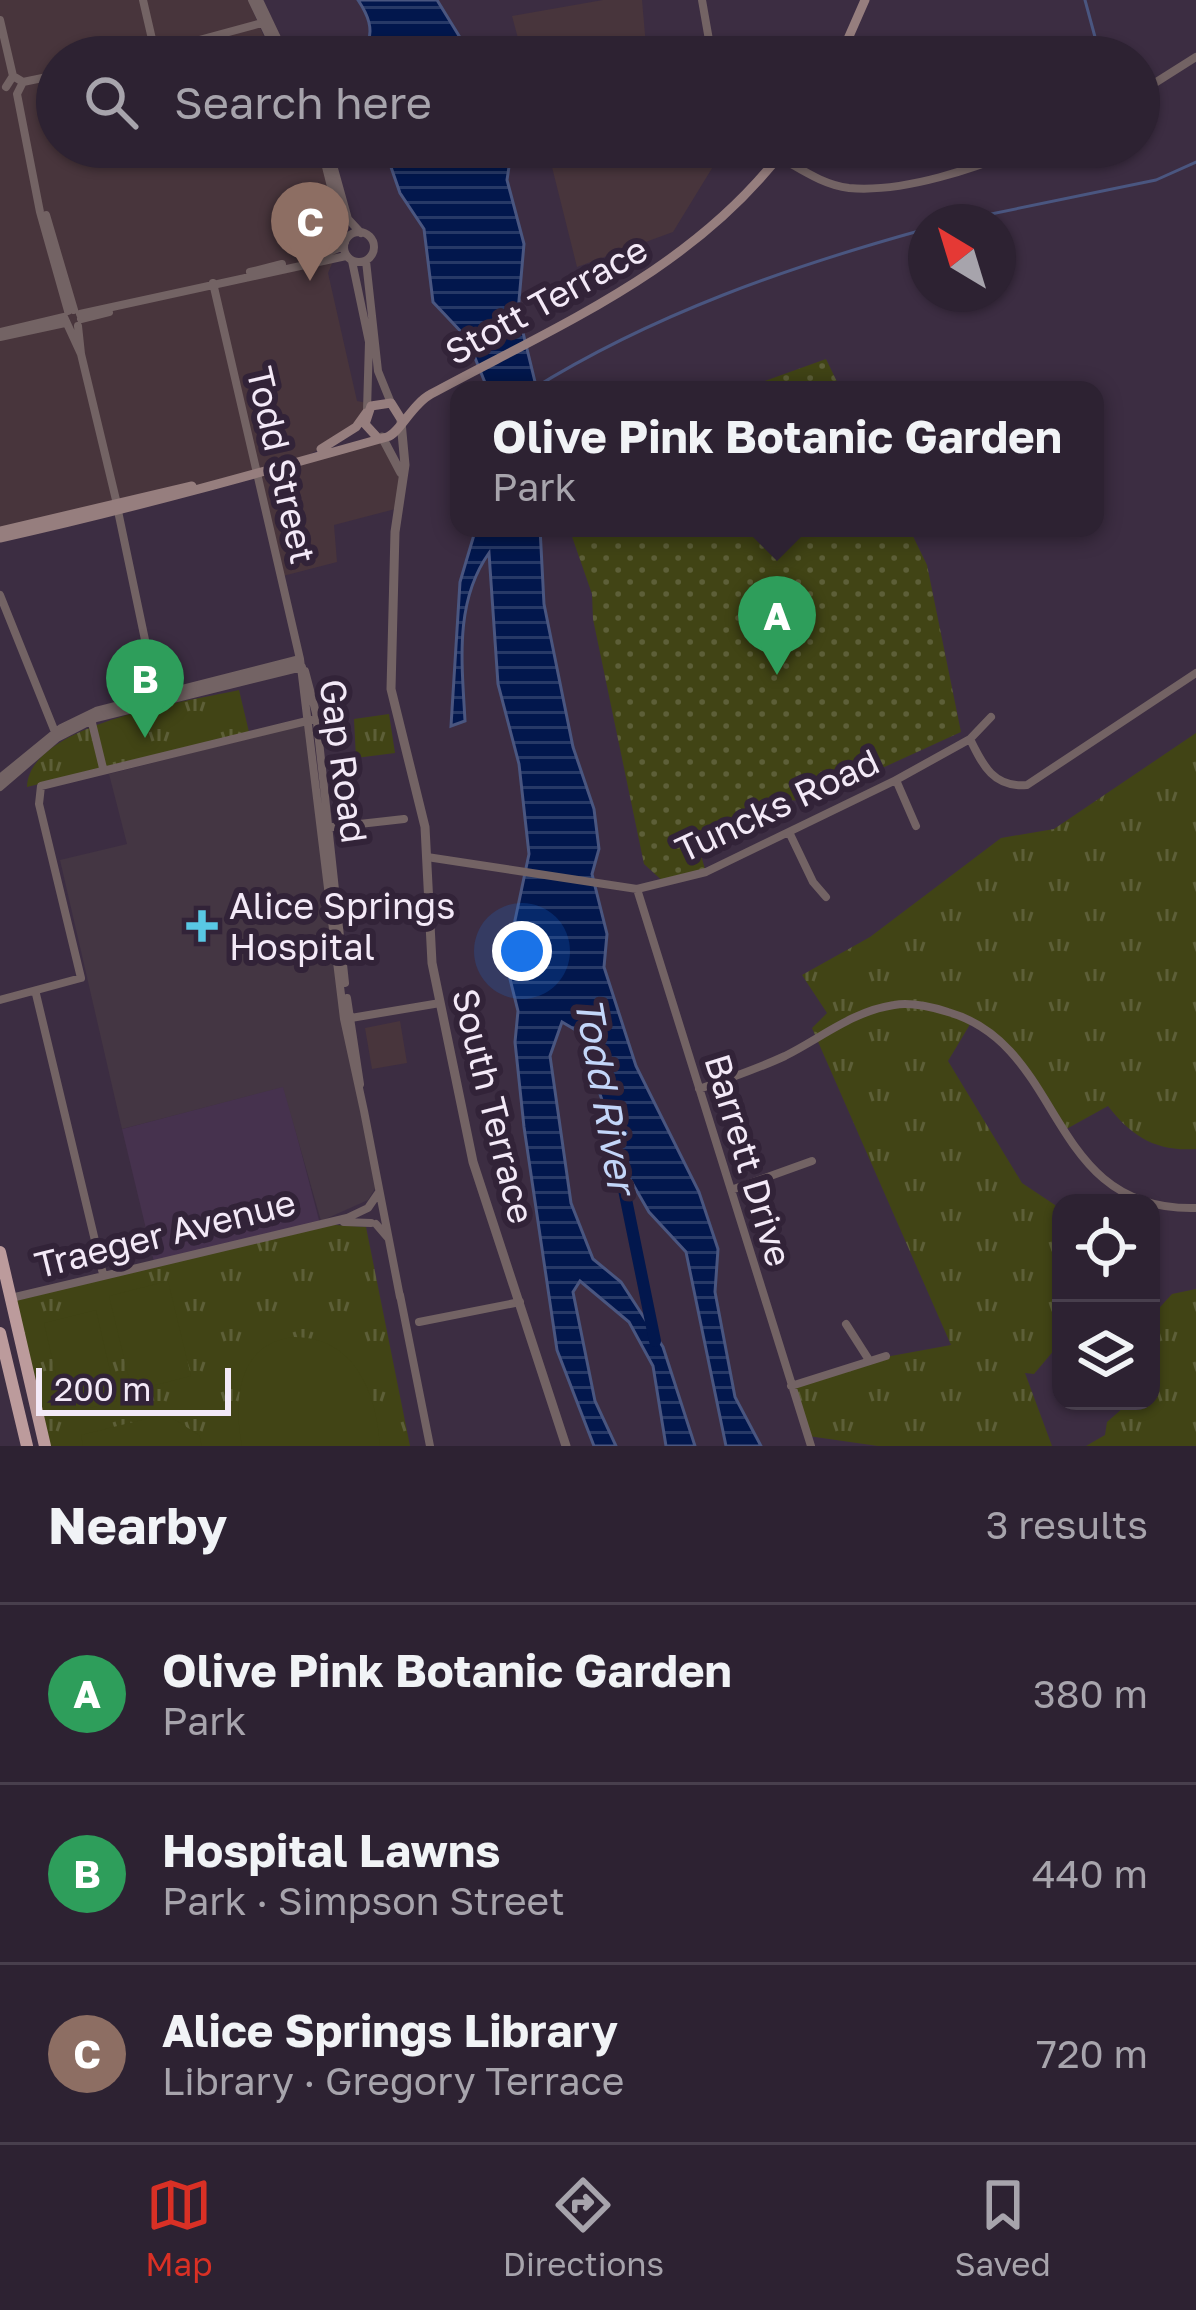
<!DOCTYPE html>
<meta charset="utf-8">
<style>
:root{--surface:#2d2232;--page:#392f3e;--text:#f1f3f6;--muted:#a7a4ac;--line:#483f4d;--accent:#d93025}
body{margin:0;font-family:"Golos Text",sans-serif;background:var(--page);color:var(--text)}
.controls{position:absolute;right:36px;bottom:36px;display:grid;overflow:hidden;border-radius:24px;box-shadow:0 3px 9px #0004}
.controls button{width:108px;height:108px;display:grid;place-items:center;padding:0;border:0;border-bottom:3px solid var(--line);background:var(--surface);color:var(--text);font:60px sans-serif}
.compass{position:absolute;left:908px;top:204px;width:108px;height:108px;border-radius:50%;background:var(--surface);box-shadow:0 3px 9px #0004;rotate:322deg}
.scale{position:absolute;left:36px;bottom:30px;width:195px;box-sizing:border-box;padding-left:12px;border:6px solid #f3e9f7;border-top:0;font-size:33px;line-height:42px;white-space:nowrap;color:#f3e9f7;-webkit-text-stroke:9px #322338;paint-order:stroke}
.you{position:absolute;left:522px;top:951px;width:42px;height:42px;margin:-30px;border:9px solid #fff;border-radius:50%;background:#1a73e8;box-shadow:0 0 0 18px #1a73e833}
.badge{display:grid;place-items:center;width:78px;height:78px;border-radius:50%;background:var(--accent);color:#fff;font-size:39px;font-weight:700}
.pin{position:absolute;translate:-50% -99px;filter:drop-shadow(0 3px 6px #0008)}
.pin::after{content:'';position:absolute;top:63px;width:42px;height:36px;background:inherit;clip-path:polygon(0 0,100% 0,50% 100%)}
.popup{position:absolute;left:450px;top:381px;width:654px;height:156px;box-sizing:border-box;display:grid;place-content:center;border-radius:24px;background:var(--surface);filter:drop-shadow(0 3px 9px #0005);font-size:39px;white-space:nowrap;color:var(--muted)}
.popup b{font-size:45px;color:var(--text)}
.popup::after{content:'';position:absolute;left:50%;top:100%;margin-left:-24px;border:24px solid transparent;border-top-color:var(--surface)}
.list{margin:0;padding:0;list-style:none}
h2{display:flex;justify-content:space-between;align-items:center;height:156px;margin:0;padding:0 48px;font-size:51px}
h2 small{font-size:39px;font-weight:400;color:var(--muted)}
.list li{display:grid;grid-template-columns:78px 1fr auto;gap:36px;align-items:center;box-sizing:border-box;height:180px;padding:0 48px;border-top:3px solid var(--line)}
.list b{display:block;font-size:45px;white-space:nowrap}
.list p{margin:0;font-size:39px;white-space:nowrap;color:var(--muted)}
.list em{font-size:39px;font-style:normal;color:var(--muted)}
.icon{flex:none;width:66px;height:66px;fill:none;stroke:currentColor;stroke-width:2;stroke-linecap:round;stroke-linejoin:round}
.map{position:relative;flex:none;width:1196px;height:1446px;overflow:hidden}
.search{position:absolute;background:var(--surface);box-shadow:0 3px 9px #0004;left:36px;right:36px;top:36px;height:132px;display:flex;align-items:center;gap:30px;box-sizing:border-box;padding:0 42px;border-radius:66px;color:var(--muted);font-size:45px}
.sheet{height:696px;background:var(--surface)}
nav{display:flex;justify-content:space-around;align-items:center;box-sizing:border-box;height:168px;border-top:3px solid var(--line);background:var(--surface);font-size:33px;color:var(--muted)}
nav a{display:grid;justify-items:center;gap:6px}
nav .on{color:var(--accent)}
.map>svg:first-child{display:block}
</style>
<div class="map">
<svg width="1196" height="1446" viewBox="0 0 1196 1446">
<defs>
<pattern id="grass-tufts" width="24" height="20" patternUnits="userSpaceOnUse" patternTransform="scale(3)"><rect width="24" height="20" fill="#414415"/><path d="M3 7l-1-3M5 7V3M7 7l1-3M15 17l-1-3M17 17v-4M19 17l1-3" fill="none" stroke="#5d5f38"/></pattern>
<pattern id="garden-dots" width="8" height="8" patternUnits="userSpaceOnUse" patternTransform="scale(3)"><rect width="8" height="8" fill="#414415"/><path d="M2 2h.1M6 6h.1" fill="none" stroke="#5d5f38" stroke-width="1.8" stroke-linecap="round"/></pattern>
<pattern id="water-rules" width="6" height="5" patternUnits="userSpaceOnUse" patternTransform="scale(3)"><rect width="6" height="5" fill="#02174d"/><path d="M0 2.5h6" fill="none" stroke="#273967"/></pattern>
</defs>
<rect width="100%" height="100%" fill="#3c2d42"/>
<path fill="#48353c" d="M0,0H248L273,57H57V147H317L342,240L328,273L357,401L367,403L368,409L336,441L304,457L376,436L401,472L399,508L334,525L337,562L279,577L256,474L0,531Z
M603,0H642L647,57H523L512,16Z
M547,147H725L673,232L577,267Z
M400,1021L407,1063L372,1069L365,1028Z"/>
<path fill="#46324e" d="M284,1086L320,1224L154,1262L122,1129Z"/>
<path fill="#443643" d="M306,724L340,1012L376,1187L368,1200L321,1221L283,1087L122,1129L60,860L127,844L109,774Z"/>
<path fill="url(#grass-tufts)" d="M239,690L249,732L27,787C29,723 190,701 239,690Z
M389,714L395,753L356,758L354,719Z
M1196,733V1149C1156,1152 1131,1136 1108,1106L1061,1132L1021,1060L972,1021L948,1061L1022,1183L1061,1209V1342L1034,1374L1025,1373L1052,1446H878L808,1436L791,1386L869,1360L951,1345L812,1028L827,1013L802,975L870,937L1001,838L1054,829Z
M320,1224L366,1227L410,1446H45L11,1298Z
M1196,1289V1446H1086L1105,1435L1107,1422L1131,1401H1151V1317L1172,1294Z"/>
<path fill="url(#garden-dots)" d="M826,359L841,390H740Z
M569,528H909L927,565L961,732L810,801L785,800L697,843L706,872L667,885L644,864L593,619L592,594Z"/>
<path fill="#414415" d="M168,1281L191,1376L132,1391L109,1296Z
M96,1310L117,1401L65,1414L44,1323Z
M294,1337C355,1337 377,1394 380,1446H242C233,1402 237,1343 294,1337Z
M166,1414L199,1435L202,1446H83L81,1435Z"/>
<path fill="url(#water-rules)" stroke="#4a5680" stroke-width="3" d="M358,0H437L472,57H374L367,46C374,29 368,15 358,0Z
M384,147H512L507,180L524,244L518,312L537,390H488L467,338L433,302L424,229L400,193Z
M476,528H540L544,604L573,747L594,809L599,849L592,874L607,934L604,967L636,1066L699,1192L718,1249L715,1292L735,1397L761,1446H726L686,1252L649,1212L627,1174L579,1032L562,1022L550,1056L571,1203L593,1259L621,1282L663,1347L695,1446H666L653,1366L629,1322L580,1281L573,1292L595,1401L616,1446H594L557,1350L524,1127L515,1042L518,1011L506,963L529,854L519,764L498,684L489,553C454,602 462,664 465,721L451,726L460,582Z"/>
<g fill="none" stroke-linecap="round" stroke-linejoin="round">
<path stroke="#4a5680" stroke-width="3" d="M1085,0L1095,37L1089,57
M952,222L1156,180L1196,162
M531,390C653,314 788,267 926,229"/>
<path stroke="#02174d" stroke-width="12" d="M611,1126L655,1341"/>
<path stroke="#736364" stroke-width="8" d="M143,0L155,52L269,21
M252,0L279,57
M259,0L286,57
M702,0L712,57
M0,20L13,76L23,82L17,94L40,212L68,311
M23,82L57,75
M6,87L13,76
M1139,93L1196,57
M321,147L345,242
M328,147L348,219L361,233
M779,157C801,169 823,185 849,188C905,193 975,168 1027,147
M46,215L74,310
M344 247a15 15 0 1 1 30 0a15 15 0 1 1-30 0Z
M326,253L344,246
M352,261L369,342L367,410
M366,261L378,371L391,403
M250,272L282,264
M213,283L300,659L344,1019L364,1111
M80,314L346,256
M64,317L81,354L117,504
M81,319L109,312
M78,326L81,354
M0,332L64,317
M0,337L65,323
M118,511L157,697
M0,595L57,737
M305,671L316,713L345,983
M92,723L103,768
M970,739C983,766 994,788 1027,785L1196,673
M0,778L61,728L96,711L300,659
M896,780L916,826
M0,787L57,738L96,718L302,667
M324,828L404,819
M789,832L813,882L826,897
M427,857L637,889L706,872L896,780L970,739L991,717
M637,889L811,1446
M36,994L103,1274
M347,998L360,1084
M0,1000L81,978L39,804L41,786L311,720
M345,1019L440,1003
M699,1089C728,1079 757,1069 785,1056C821,1038 853,1011 894,1005C911,1002 932,1007 948,1012C1067,1046 1045,1212 1196,1208
M364,1111L400,1297
M731,1190L812,1161
M344,1222L371,1223
M376,1224L388,1238
M400,1295L430,1446
M11,1298L347,1218L368,1208L379,1192
M419,1322L520,1302
M846,1324L869,1360
M791,1386L886,1356"/>
<path stroke="#736364" stroke-width="9" d="M401,422L405,465L395,532L391,689L425,827L432,963L473,1162L566,1446
M382,437L401,473"/>
<path stroke="#967e7e" stroke-width="9" d="M840,57L865,0
M376,436L365,424L371,406L391,403L401,419
M321,449L356,427L366,413
M0,531L192,486
M0,538C131,509 259,473 387,437C399,434 412,404 431,394C560,324 695,269 786,147"/>
<path stroke="#bc9b9c" stroke-width="12" d="M0,1252L45,1446
M0,1333L27,1446"/>
</g>
<path fill="#59c8e4" stroke="#322338" stroke-width="4.5" d="M196 908h12v12h12v12h-12v12h-12v-12h-12v-12h12z"/>
<g text-anchor="middle" dominant-baseline="central" stroke-width="12" stroke-linejoin="round" paint-order="stroke">
<g font-size="36" fill="#f3e9f7" stroke="#322338">
<text transform="translate(546 300) rotate(-29)">Stott Terrace</text>
<text transform="translate(282 465) rotate(77)">Todd Street</text>
<text transform="translate(344 761) rotate(82)">Gap Road</text>
<text transform="translate(777 805) rotate(-25)">Tuncks Road</text>
<text transform="translate(494 1106) rotate(76)">South Terrace</text>
<text transform="translate(749 1160) rotate(73)">Barrett Drive</text>
<text transform="translate(165 1233) rotate(-14)">Traeger Avenue</text>
</g>
<g font-size="36" fill="#f3e9f7" stroke="#322338" text-anchor="start">
<text x="229" y="905">Alice Springs<tspan x="229" dy="41">Hospital</tspan></text>
</g>
<g font-size="39" font-style="italic" fill="#c3d6f9" stroke="#322338">
<text transform="translate(606 1095) rotate(80)">Todd River</text>
</g>
</g>
</svg>
<div class="controls">
<button><svg class="icon" aria-label="locate" viewBox="0 0 24 24"><circle cx="12" cy="12" r="6"/><path d="M12 2v4M12 18v4M2 12h4M18 12h4"/></svg></button>
<button><svg class="icon" aria-label="layers" viewBox="0 0 24 24"><path d="M12 4l9 5-9 5-9-5zM3 14l9 5 9-5"/></svg></button>
</div>
<svg class="compass" viewBox="-18 -18 36 36"><path d="M0-13l5 13h-10z" fill="#e53935"/><path d="M0 13l5-13h-10z" fill="#a7a4ac"/></svg>
<div class="scale">200 m</div>
<div class="you"></div>
<div class="pin badge" style="left:777px;top:675px;background:#2e9e5b">A</div>
<div class="popup"><b>Olive Pink Botanic Garden</b>Park</div>
<div class="pin badge" style="left:145px;top:738px;background:#2e9e5b">B</div>
<div class="pin badge" style="left:310px;top:281px;background:#8d6e63">C</div>
<div class="search"><svg class="icon" aria-label="search" viewBox="0 0 24 24"><circle cx="10" cy="10" r="6"/><path d="M15 15l6 6"/></svg>Search here</div>
</div>
<section class="sheet">
<h2>Nearby<small>3 results</small></h2>
<ul class="list">
<li><span class="badge" style="background:#2e9e5b">A</span><div><b>Olive Pink Botanic Garden</b><p>Park</p></div><em>380 m</em></li>
<li><span class="badge" style="background:#2e9e5b">B</span><div><b>Hospital Lawns</b><p>Park · Simpson Street</p></div><em>440 m</em></li>
<li><span class="badge" style="background:#8d6e63">C</span><div><b>Alice Springs Library</b><p>Library · Gregory Terrace</p></div><em>720 m</em></li>
</ul>
</section>
<nav>
<a class="on"><svg class="icon" aria-label="map" viewBox="0 0 24 24"><path d="M3 6l6-2 6 2 6-2v14l-6 2-6-2-6 2zM9 4v14M15 6v14"/></svg>Map</a>
<a><svg class="icon" aria-label="directions" viewBox="0 0 24 24"><path d="M12 3l9 9-9 9-9-9zM9 14v-3h6M13 9l2 2-2 2"/></svg>Directions</a>
<a><svg class="icon" aria-label="saved" viewBox="0 0 24 24"><path d="M7 4h10v16l-5-4-5 4z"/></svg>Saved</a>
</nav>
